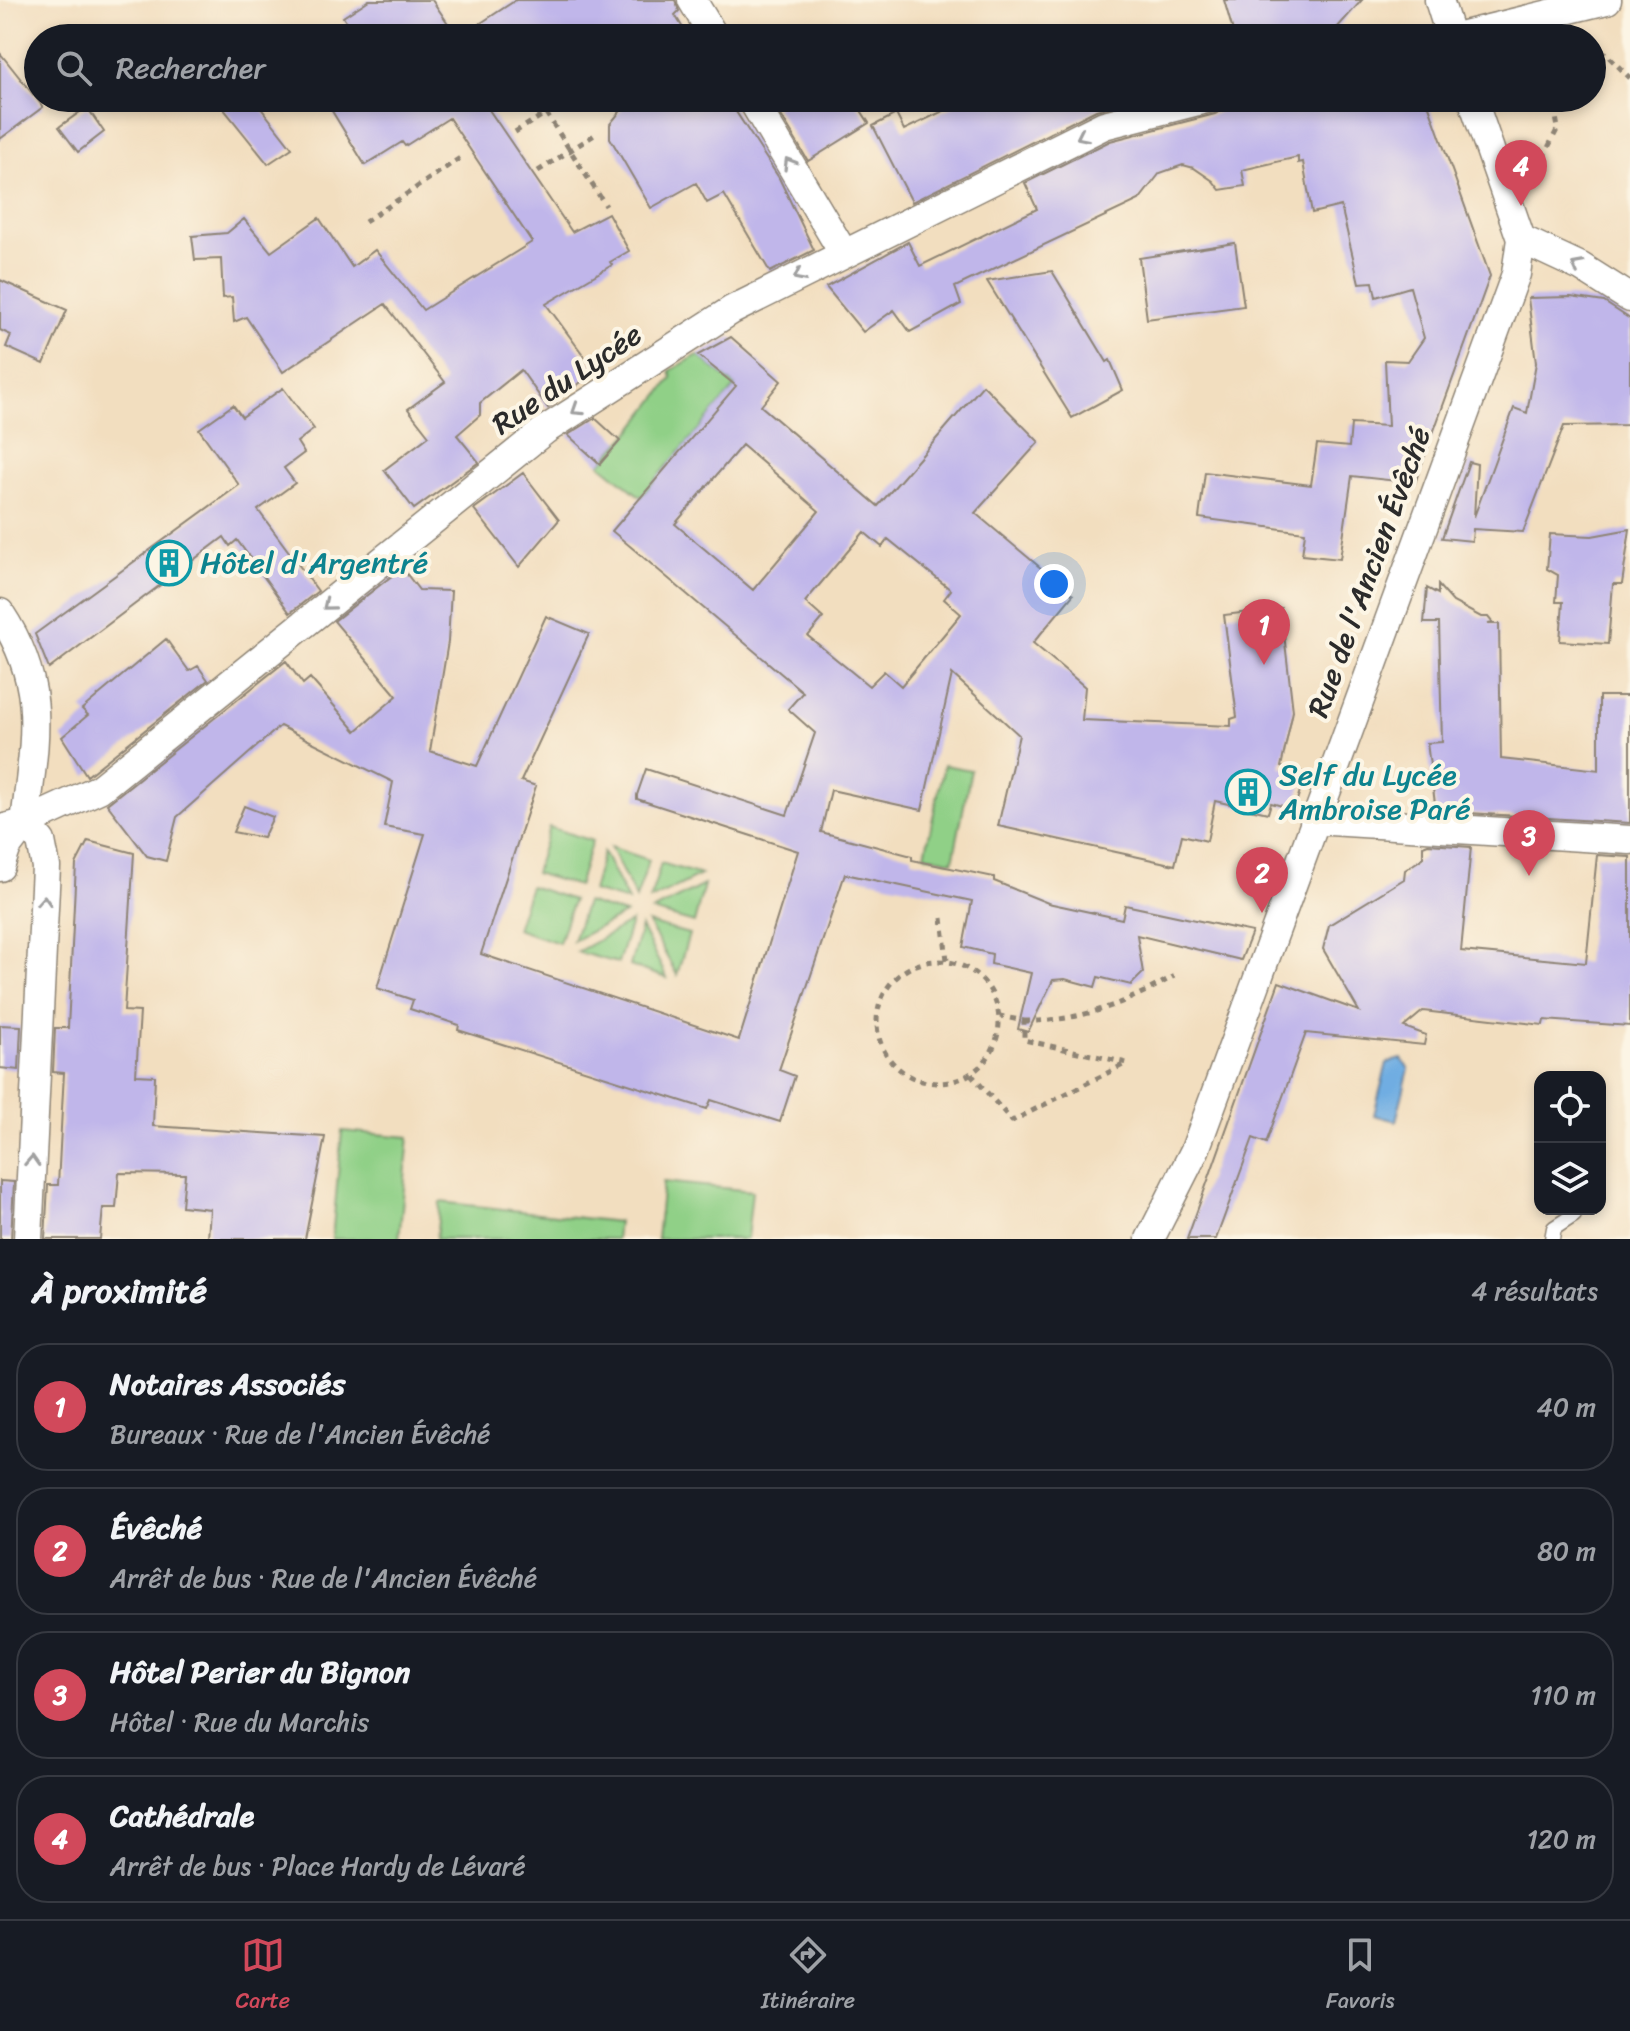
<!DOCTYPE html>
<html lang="fr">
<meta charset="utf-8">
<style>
:root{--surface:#171b24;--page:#20242c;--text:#f1f3f6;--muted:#9ea1a6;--line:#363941;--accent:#d1495b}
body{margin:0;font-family:Sriracha,sans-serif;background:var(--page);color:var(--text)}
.controls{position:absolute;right:24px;bottom:24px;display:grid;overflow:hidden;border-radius:16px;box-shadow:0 4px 12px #0003}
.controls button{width:72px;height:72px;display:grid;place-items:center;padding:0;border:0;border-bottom:2px solid var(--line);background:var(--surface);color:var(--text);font:40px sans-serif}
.you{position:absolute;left:1054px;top:584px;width:28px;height:28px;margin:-20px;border:6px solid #fff;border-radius:50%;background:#1a73e8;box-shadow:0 0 0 12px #1a73e833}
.badge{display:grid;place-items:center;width:52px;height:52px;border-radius:50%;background:var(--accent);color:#fff;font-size:26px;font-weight:700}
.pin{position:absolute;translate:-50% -66px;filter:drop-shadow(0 2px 4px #0008)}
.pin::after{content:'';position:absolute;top:42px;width:28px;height:24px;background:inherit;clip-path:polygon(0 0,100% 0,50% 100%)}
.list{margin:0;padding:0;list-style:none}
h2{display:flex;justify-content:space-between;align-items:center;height:104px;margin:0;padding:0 32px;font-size:34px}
h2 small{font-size:26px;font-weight:400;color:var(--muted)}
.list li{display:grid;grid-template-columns:52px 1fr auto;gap:24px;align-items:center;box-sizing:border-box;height:128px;margin:0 16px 16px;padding:0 16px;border:2px solid var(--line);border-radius:32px}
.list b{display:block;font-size:30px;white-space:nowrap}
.list p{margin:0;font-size:26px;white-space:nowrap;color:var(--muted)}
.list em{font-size:26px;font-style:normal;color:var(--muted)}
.icon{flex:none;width:44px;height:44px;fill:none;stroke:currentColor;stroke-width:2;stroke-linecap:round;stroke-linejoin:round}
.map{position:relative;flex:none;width:1630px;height:1239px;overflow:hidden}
.search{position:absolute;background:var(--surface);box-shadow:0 4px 12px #0003;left:24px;right:24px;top:24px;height:88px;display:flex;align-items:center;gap:20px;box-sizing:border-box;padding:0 28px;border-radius:44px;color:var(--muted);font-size:30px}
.sheet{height:680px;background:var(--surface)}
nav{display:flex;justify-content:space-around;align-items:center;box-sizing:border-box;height:112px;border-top:2px solid var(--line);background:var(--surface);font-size:22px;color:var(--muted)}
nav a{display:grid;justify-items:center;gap:4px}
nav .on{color:var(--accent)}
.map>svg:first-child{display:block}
</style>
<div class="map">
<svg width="1630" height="1239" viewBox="0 0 1630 1239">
<rect width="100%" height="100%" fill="#fcf5e5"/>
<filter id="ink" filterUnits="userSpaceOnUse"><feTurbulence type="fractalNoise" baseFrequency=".0125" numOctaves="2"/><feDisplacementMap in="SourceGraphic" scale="16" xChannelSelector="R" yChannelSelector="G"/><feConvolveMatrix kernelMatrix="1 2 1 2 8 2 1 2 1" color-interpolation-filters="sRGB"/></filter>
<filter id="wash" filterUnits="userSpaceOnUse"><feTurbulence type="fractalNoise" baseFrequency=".006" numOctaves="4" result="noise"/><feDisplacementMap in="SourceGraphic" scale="32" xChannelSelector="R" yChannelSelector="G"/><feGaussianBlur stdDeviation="1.8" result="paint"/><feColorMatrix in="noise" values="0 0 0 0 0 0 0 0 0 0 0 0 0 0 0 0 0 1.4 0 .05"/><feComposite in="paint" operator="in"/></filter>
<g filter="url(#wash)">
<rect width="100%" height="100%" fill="#f2debf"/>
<path fill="#90d087" stroke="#5e7e59" stroke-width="2" d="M698,355L736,386L641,497L600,464L631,431L672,378L670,371Z
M944,765L971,770L953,861L925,855Z
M549,827L592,841L578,886L535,873Z
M610,847L649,860L636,899Z
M603,852L628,901L592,891Z
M661,863L701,875L650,900Z
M704,885L694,923L652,911Z
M530,886L573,900L559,943L516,929Z
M586,902L625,914L573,941Z
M631,922L618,963L577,952Z
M648,923L689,934L677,975Z
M641,927L667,978L630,966Z
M342,1131L409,1137L399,1239H332Z
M663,1182L752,1191L747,1239H657Z
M440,1202L618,1222L616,1239H436Z"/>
<path fill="#6fade2" stroke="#4d6c86" stroke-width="2" d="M1402,1059L1409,1069L1396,1121L1374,1115L1387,1063Z"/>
<g id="blocks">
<path fill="#c0b6ea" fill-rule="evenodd" d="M369,0H432L458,38L516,0H675L679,11L675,15L689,38H357L343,17Z
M1224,0H1362L1328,38H1235Z
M0,53L43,107L0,139Z
M215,98H253L292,148L268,164Z
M324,98H481L572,232L608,213L629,251L610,262L612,265L546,304L595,371L548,408L521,370L480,403V415L457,435L479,462L414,509L384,470L429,436L408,409L445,382L385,304L283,372L246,317L234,322L232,297L223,298L221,259L195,260L192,236L227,233L244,219L271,252L319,218L352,267L375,250L423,310L532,242L449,118L405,146L402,142L365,165Z
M631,98H727L779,178L814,250L770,272L724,194L707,203L696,183L651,208L610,138V124Z
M791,98H853L869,123L808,161L776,107Z
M970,98H1141L1096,110L912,202L873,126L896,114L904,130Z
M1227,98H1246L1247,106L1280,98H1426L1490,276L1415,483L1352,476L1340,559L1302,555L1305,532L1199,518L1205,472L1311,485L1317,444L1349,447L1351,424L1388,426L1385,360L1408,361L1424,338L1410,287L1376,297L1373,282L1359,283L1341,206L1312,213L1303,162L1298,163V157L1242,170L1245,186L1220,190L1213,181L1194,168L1183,165L1160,173L1139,200L955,287L961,304L910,332L894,310L863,332L826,287L908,242L920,266L1037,209L1025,183L1110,141L1215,114L1222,110Z
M87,107L104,132L78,152L59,127Z
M1235,243L1244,306L1147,319L1139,258Z
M1052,271L1107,362L1110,360L1123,390L1072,418L987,281Z
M0,280L67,310L44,364L6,347L11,335L0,330Z
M1571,297L1604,302L1630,319V425L1564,426L1523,532L1473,529L1472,541L1442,538L1469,462L1477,464L1474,517L1514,408L1527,413L1536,363L1528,298Z
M731,337L781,381L761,406L878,506L983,385L1039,442L975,513L1073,595L1033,643L1085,687L1082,720L1231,726V719L1237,717L1224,615L1281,608L1293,711L1281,767L1306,773L1294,809L1271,803L1268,813L1215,801L1207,841L1182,835L1175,865L998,826L1019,735L952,674L922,810L831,790L821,832L912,856V860L994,877V881L1048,903L1122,919L1125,905L1252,932L1241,960L1137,935L1143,973L1131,985L1098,977L1095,987L1065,979L1053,980L1028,1032L1018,1029L1031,973L991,964L992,954L963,947L972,901L845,874L779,1070L795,1076L780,1122L711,1100L707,1109L458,1030L459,1025L410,1009L413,1000L377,988L425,834L384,827L393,782L280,726L177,817L166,861L147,856L107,804L286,661L303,684L310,678L356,731L397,696L334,621L402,568L419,590L451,591L448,642L430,751L477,766L546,616L589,634L521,781L536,786L481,954L739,1040L798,851L637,799V795L646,769L787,815L815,733L788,709L803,692L612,531L736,386L698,355ZM742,445L819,511L753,590L675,524ZM864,532L882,547L888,539L951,590L944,599L961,614L901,686L884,671L869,686L808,636L823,618L805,602Z
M283,388L314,429L297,442L304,453L284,468L295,483L258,510L318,591L290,613L237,540L230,546L224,537L49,669L35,634L239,485L199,429L233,405L242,417Z
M595,418L620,441L600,464L568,435Z
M523,473L559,520L519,567L474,509Z
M1630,529L1622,584H1613L1608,644L1560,641L1563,602H1556L1558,575L1547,569L1550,534L1592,536Z
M1438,585L1453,602L1481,617H1488L1493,623L1488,624H1499L1501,759L1599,770V696H1630V823L1436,811L1427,743L1442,742L1439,623H1424L1427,588L1438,594Z
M166,639L189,671L198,666L208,680L87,776L62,737L88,715L82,709Z
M244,806L273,817L263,838L233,832Z
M88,841L134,853L124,1011L140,1012L136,1075L155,1076L153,1126L325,1137L305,1239H208L210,1209L182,1206L185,1174L119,1173L116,1208H103L100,1239H45L48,1185H58L62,1109L64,1073L53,1072L55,1028H68L76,864Z
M1428,844L1471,847L1461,951L1586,963L1597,855L1630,857V1026L1544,1020L1543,1025L1423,1011L1404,1027L1426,1035L1424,1045L1306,1033L1266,1143L1253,1138L1216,1239H1187L1279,982L1359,1011L1323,949L1329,925L1404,879L1405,870L1423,858V846Z
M0,1025L21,1026L19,1070L0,1068Z
M0,1181L14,1182L11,1239H0Z"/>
</g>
</g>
<g filter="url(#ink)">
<use href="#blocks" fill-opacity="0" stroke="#8e8475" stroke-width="2"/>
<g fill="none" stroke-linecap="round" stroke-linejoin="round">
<g stroke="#8e8475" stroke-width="17">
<path id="lane" d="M1552,1239L1554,1228L1574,1215"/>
</g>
<g stroke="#8e8475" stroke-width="31">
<path id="street" d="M692,0L715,38
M1439,0L1451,38
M1451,38L1607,0
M751,98L844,254
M1521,239L1581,267L1630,298
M0,613C49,687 34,741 25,823
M1314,820L1630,840
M25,823L41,841L46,867L28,1239
M0,829L25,823L99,789L545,430L732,310L1104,125L1210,98
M0,867L7,847L25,823
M1150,1239L1195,1150L1516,274L1521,239L1472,98"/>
</g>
<path stroke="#8e8475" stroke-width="5" stroke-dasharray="6 6" stroke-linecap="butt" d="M1601,49L1630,78
M546,113L606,206
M515,132L571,98
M538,171L596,134
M1532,179L1558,128L1554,106
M365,222L463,156
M942,918L947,960
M877 1022a61 61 0 1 1 122 0a61 61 0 1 1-122 0Z
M1024,1021C1080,1022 1127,1003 1174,976
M971,1074L1012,1121L1127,1063L1024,1040V1021L1000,1016"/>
<use href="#lane" stroke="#fff" stroke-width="14"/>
<use href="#street" stroke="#fff" stroke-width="28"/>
</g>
<defs><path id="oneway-chevron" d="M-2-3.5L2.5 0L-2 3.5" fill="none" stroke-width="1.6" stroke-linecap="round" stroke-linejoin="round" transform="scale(2)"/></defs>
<g stroke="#a0a0a0">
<use href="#oneway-chevron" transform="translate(1082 136) rotate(154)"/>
<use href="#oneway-chevron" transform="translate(789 163) rotate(-121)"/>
<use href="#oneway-chevron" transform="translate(1577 266) rotate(-152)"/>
<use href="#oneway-chevron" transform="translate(799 276) rotate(153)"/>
<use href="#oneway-chevron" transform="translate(577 410) rotate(147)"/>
<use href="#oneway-chevron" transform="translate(328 605) rotate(141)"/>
<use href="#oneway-chevron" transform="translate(44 901) rotate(-87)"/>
<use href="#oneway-chevron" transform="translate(32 1161) rotate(-87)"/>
</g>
</g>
<defs>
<g id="building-ring" transform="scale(2.3)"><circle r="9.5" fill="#fcf5e5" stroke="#0f9aa8" stroke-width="1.5"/><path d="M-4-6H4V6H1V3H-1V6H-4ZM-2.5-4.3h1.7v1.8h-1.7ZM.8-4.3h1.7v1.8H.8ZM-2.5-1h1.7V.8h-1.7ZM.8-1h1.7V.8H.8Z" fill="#0f9aa8"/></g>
</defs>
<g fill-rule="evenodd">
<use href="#building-ring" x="169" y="563"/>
<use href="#building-ring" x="1248" y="792"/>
</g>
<g text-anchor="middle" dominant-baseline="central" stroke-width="8" stroke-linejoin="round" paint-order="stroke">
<g font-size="30" fill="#2b2b2b" stroke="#fcf5e5">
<text transform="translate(567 379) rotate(-34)">Rue du Lycée</text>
<text transform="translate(1369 572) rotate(-70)">Rue de l'Ancien Évêché</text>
</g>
<g font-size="30" fill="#0d838f" stroke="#fcf5e5" text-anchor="start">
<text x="200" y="563">Hôtel d'Argentré</text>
<text x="1279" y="775">Self du Lycée<tspan x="1279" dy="34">Ambroise Paré</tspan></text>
</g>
</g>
</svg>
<div class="controls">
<button><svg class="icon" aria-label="locate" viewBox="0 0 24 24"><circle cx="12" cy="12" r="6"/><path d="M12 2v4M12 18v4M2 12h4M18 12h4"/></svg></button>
<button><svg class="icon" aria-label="layers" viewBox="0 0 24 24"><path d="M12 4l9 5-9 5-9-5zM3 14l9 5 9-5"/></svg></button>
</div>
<div class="you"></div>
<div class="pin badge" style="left:1264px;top:665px">1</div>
<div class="pin badge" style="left:1262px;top:913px">2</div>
<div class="pin badge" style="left:1529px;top:876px">3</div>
<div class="pin badge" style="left:1521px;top:206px">4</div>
<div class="search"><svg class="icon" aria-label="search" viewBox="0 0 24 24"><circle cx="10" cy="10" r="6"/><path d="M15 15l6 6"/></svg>Rechercher</div>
</div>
<section class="sheet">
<h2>À proximité<small>4 résultats</small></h2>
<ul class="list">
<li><span class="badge">1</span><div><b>Notaires Associés</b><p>Bureaux · Rue de l'Ancien Évêché</p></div><em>40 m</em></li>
<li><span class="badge">2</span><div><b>Évêché</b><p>Arrêt de bus · Rue de l'Ancien Évêché</p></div><em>80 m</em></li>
<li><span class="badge">3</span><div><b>Hôtel Perier du Bignon</b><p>Hôtel · Rue du Marchis</p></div><em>110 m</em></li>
<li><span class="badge">4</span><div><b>Cathédrale</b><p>Arrêt de bus · Place Hardy de Lévaré</p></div><em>120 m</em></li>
</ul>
</section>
<nav>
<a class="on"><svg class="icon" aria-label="map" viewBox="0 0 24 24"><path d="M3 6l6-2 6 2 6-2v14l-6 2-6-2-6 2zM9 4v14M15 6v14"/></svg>Carte</a>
<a><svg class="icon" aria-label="directions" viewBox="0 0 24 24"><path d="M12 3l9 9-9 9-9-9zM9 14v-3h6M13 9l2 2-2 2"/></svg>Itinéraire</a>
<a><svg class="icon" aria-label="saved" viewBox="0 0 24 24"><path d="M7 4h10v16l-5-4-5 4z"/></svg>Favoris</a>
</nav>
